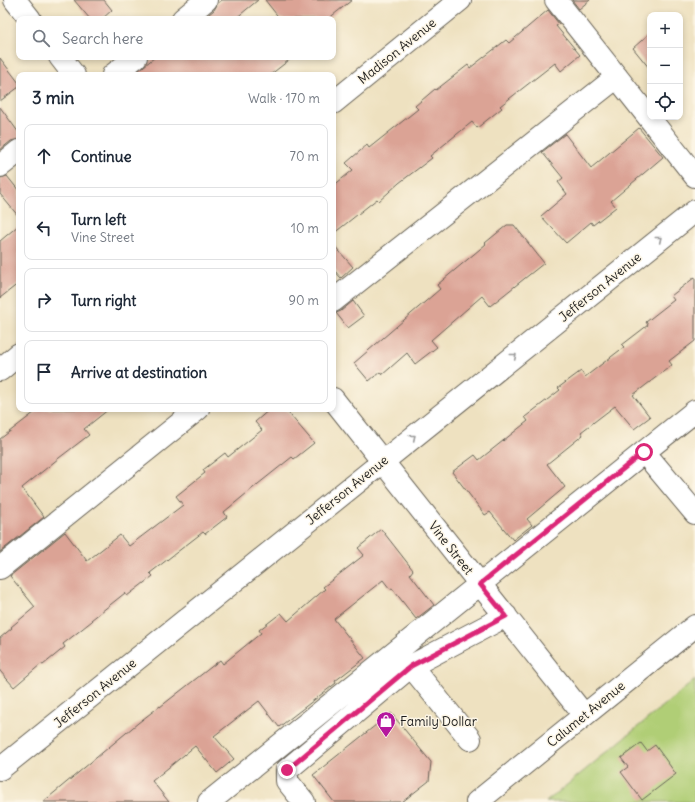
<!DOCTYPE html>
<meta charset="utf-8">
<style>
:root{--surface:#fff;--page:#f2f2f3;--text:#1f2937;--muted:#747a83;--line:#e0e1e3}
body{margin:0;font-family:Delius,sans-serif;background:var(--page);color:var(--text)}
.controls{position:absolute;right:12px;top:12px;display:grid;overflow:hidden;border-radius:8px;box-shadow:0 2px 6px #0003}
.controls button{width:36px;height:36px;display:grid;place-items:center;padding:0;border:0;border-bottom:1px solid var(--line);background:var(--surface);color:var(--text);font:20px sans-serif}
.stop{position:absolute;width:12px;height:12px;margin:-9px;border:3px solid #db2777;border-radius:50%;background:#fff}
.stop.end{background:#db2777;border-color:#fff;box-shadow:0 1px 4px #0008}
.list{margin:0;padding:0;list-style:none}
h2{display:flex;justify-content:space-between;align-items:center;height:52px;margin:0;padding:0 16px;font-size:17px}
h2 small{font-size:13px;font-weight:400;color:var(--muted)}
.list li{display:grid;grid-template-columns:26px 1fr auto;gap:12px;align-items:center;box-sizing:border-box;height:64px;margin:0 8px 8px;padding:0 8px;border:1px solid var(--line);border-radius:8px}
.list b{display:block;font-size:15px;white-space:nowrap}
.list p{margin:0;font-size:13px;white-space:nowrap;color:var(--muted)}
.list em{font-size:13px;font-style:normal;color:var(--muted)}
.icon{flex:none;width:22px;height:22px;fill:none;stroke:currentColor;stroke-width:2;stroke-linecap:round;stroke-linejoin:round}
.map{position:relative;flex:none;width:695px;height:802px;overflow:hidden}
.search{position:absolute;background:var(--surface);box-shadow:0 2px 6px #0003;left:16px;top:16px;width:320px;height:44px;display:flex;align-items:center;gap:10px;box-sizing:border-box;padding:0 14px;border-radius:8px;color:var(--muted);font-size:15px}
.panel{position:absolute;background:var(--surface);box-shadow:0 2px 6px #0003;left:16px;top:72px;width:320px;height:340px;border-radius:8px}
.map>svg:first-child{display:block}
</style>
<div class="map">
<svg width="695" height="802" viewBox="0 0 695 802">
<rect width="100%" height="100%" fill="#fcf5e5"/>
<filter id="ink" filterUnits="userSpaceOnUse"><feTurbulence type="fractalNoise" baseFrequency=".025" numOctaves="2"/><feDisplacementMap in="SourceGraphic" scale="8" xChannelSelector="R" yChannelSelector="G"/><feConvolveMatrix kernelMatrix="1 2 1 2 8 2 1 2 1" color-interpolation-filters="sRGB"/></filter>
<filter id="wash" filterUnits="userSpaceOnUse"><feTurbulence type="fractalNoise" baseFrequency=".012" numOctaves="4" result="noise"/><feDisplacementMap in="SourceGraphic" scale="16" xChannelSelector="R" yChannelSelector="G"/><feGaussianBlur stdDeviation="0.9" result="paint"/><feColorMatrix in="noise" values="0 0 0 0 0 0 0 0 0 0 0 0 0 0 0 0 0 1.4 0 .05"/><feComposite in="paint" operator="in"/></filter>
<g filter="url(#wash)">
<rect width="100%" height="100%" fill="#eee1c0"/>
<path fill="#b0ce76" stroke="#667549" d="M695,680V802H546Z"/>
<g id="blocks">
<path fill="#dba395" d="M74,0H104L112,10L102,19H90Z
M222,0H258L235,19H203L214,10L218,3Z
M265,0H352L328,19H280Z
M572,0H590L579,9Z
M548,10L559,24L556,26L580,55L561,71L555,63L500,106L502,108L477,128L472,122L430,156L432,158L399,183L379,201L377,199L333,234V186L353,170L346,163L367,145L369,148L418,109L415,106L435,89L436,90L468,65L470,68L506,40L509,43Z
M649,34L650,35V69L633,48Z
M155,57H293L270,75H133Z
M0,58L19,83V87L0,101Z
M0,107L19,133V139L11,141L0,150Z
M639,128L663,157L611,201L616,207L593,225L591,222L566,243L541,216L567,194L558,182L563,178L542,152L565,134L591,168Z
M7,176L19,191V217L0,194V178Z
M19,225V283L0,298V241Z
M507,225H514L544,263L490,306L482,296L431,340L437,347L415,364L407,353L382,375L380,372L369,381L354,363L440,289L437,285L486,244L485,243Z
M333,244L353,267L341,278L333,269Z
M695,277V341L669,361L672,365L633,395L650,417L634,429L615,406L581,432L583,435L547,464L565,487L527,519L532,525L513,540L490,512L485,515L452,472L475,455L479,460L528,421L525,417L560,390L558,388L581,371L585,377L624,347L622,345L648,325L646,322L674,300L671,296Z
M353,301L364,316L348,328L336,313L341,311Z
M39,409H109L84,429L89,435L59,458L22,488L44,517L0,552V439Z
M270,409H285L314,443L294,459L292,457L253,488L224,512L227,517L205,534L203,532L150,573L153,576L127,596L125,593L91,620L92,621L63,644L65,647L43,665L41,664L14,687L0,671V638L12,628L11,627L35,607L10,576L65,532L87,561L120,535L129,546L183,505L176,496L205,473L203,470L225,453L228,457L262,430L255,422Z
M381,529L413,570L410,574L434,605L416,619L392,588L390,589L383,580L334,619L365,658L335,681L336,683L279,727L259,701L214,736L234,759L217,773L195,746L152,781L169,802H43L138,723L160,706V707L220,660L223,664L261,633L259,630L281,613L288,621L325,589L323,587L364,555L358,548Z
M391,713L431,762L429,781L402,802H334L313,775Z
M641,743L647,751L655,745L676,774L642,800L621,772L628,767L621,758Z"/>
</g>
</g>
<g filter="url(#ink)">
<use href="#blocks" fill-opacity="0" stroke="#666155" stroke-width="1"/>
<g fill="none" stroke-linecap="round" stroke-linejoin="round">
<g stroke="#666155" stroke-width="24">
<path id="minor" d="M15,0L30,19
M556,0L695,176
M183,19L206,0
M60,57L74,75
M113,75L136,57
M333,103L460,0
M0,166L19,151
M333,301L617,77
M0,370L19,354
M333,399L584,715
M644,452L695,513
M0,568L198,409
M411,666L470,739
M0,769L695,211
M209,802L695,411
M304,802L287,781V770L411,666L506,616"/>
</g>
<g stroke="#666155" stroke-width="24">
<path id="major" d="M477,802L695,626"/>
</g>
<use href="#minor" stroke="#fff" stroke-width="22"/>
<use href="#major" stroke="#fff" stroke-width="22"/>
</g>
<defs><path id="oneway-chevron" d="M-2-3.5L2.5 0L-2 3.5" fill="none" stroke-width="1.6" stroke-linecap="round" stroke-linejoin="round"/></defs>
<g stroke="#999">
<use href="#oneway-chevron" transform="translate(659 239) rotate(-39)"/>
<use href="#oneway-chevron" transform="translate(514 356) rotate(-39)"/>
<use href="#oneway-chevron" transform="translate(413 437) rotate(-39)"/>
</g>
</g>
<g fill="none" stroke-linecap="round" stroke-linejoin="round" filter="url(#ink)">
<path stroke="#db2777" stroke-width="5" d="M287,770L411,666L506,616L480,584L644,452"/>
</g>
<defs>
<g id="shop-pin" transform="scale(1)"><path d="M0 17L-7.5 6A9.5 9.5 0 1 1 7.5 6Z" fill="#b5179e" stroke="#fcf5e5"/><path d="M-5-2.5h2.3a2.7 3.5 0 0 1 5.4 0H5L5.5 6h-11ZM-1.5-2.5h3a1.5 2.3 0 0 0-3 0Z" fill="#fff"/></g>
</defs>
<g fill-rule="evenodd">
<use href="#shop-pin" x="386" y="721"/>
</g>
<g text-anchor="middle" dominant-baseline="central" stroke-width="3" stroke-linejoin="round" paint-order="stroke">
<g font-size="13" fill="#1c1c1c" stroke="#fcf5e5">
<text transform="translate(397 51) rotate(-39)">Madison Avenue</text>
<text transform="translate(600 287) rotate(-39)">Jefferson Avenue</text>
<text transform="translate(347 490) rotate(-39)">Jefferson Avenue</text>
<text transform="translate(451 548) rotate(52)">Vine Street</text>
<text transform="translate(95 693) rotate(-39)">Jefferson Avenue</text>
<text transform="translate(586 714) rotate(-39)">Calumet Avenue</text>
</g>
<g font-size="13" fill="#1c1c1c" stroke="#fcf5e5" text-anchor="start">
<text x="400" y="721">Family Dollar</text>
</g>
</g>
</svg>
<div class="controls">
<button>+</button>
<button>−</button>
<button><svg class="icon" aria-label="locate" viewBox="0 0 24 24"><circle cx="12" cy="12" r="6"/><path d="M12 2v4M12 18v4M2 12h4M18 12h4"/></svg></button>
</div>
<div class="stop" style="left:644px;top:452px"></div>
<div class="stop end" style="left:287px;top:770px"></div>
<div class="search"><svg class="icon" aria-label="search" viewBox="0 0 24 24"><circle cx="10" cy="10" r="6"/><path d="M15 15l6 6"/></svg>Search here</div>
<section class="panel">
<h2>3 min<small>Walk · 170 m</small></h2>
<ul class="list">
<li><svg class="icon" aria-label="ahead" viewBox="0 0 24 24"><path d="M12 20V5M6 11l6-6 6 6"/></svg><div><b>Continue</b></div><em>70 m</em></li>
<li><svg class="icon" aria-label="left" viewBox="0 0 24 24"><path d="M17 20v-9H6M10 6l-5 5 5 5"/></svg><div><b>Turn left</b><p>Vine Street</p></div><em>10 m</em></li>
<li><svg class="icon" aria-label="right" viewBox="0 0 24 24"><path d="M7 20v-9h11M14 6l5 5-5 5"/></svg><div><b>Turn right</b></div><em>90 m</em></li>
<li><svg class="icon" aria-label="arrive" viewBox="0 0 24 24"><path d="M6 21V4h12l-3 4 3 4H6"/></svg><div><b>Arrive at destination</b></div></li>
</ul>
</section>
</div>
